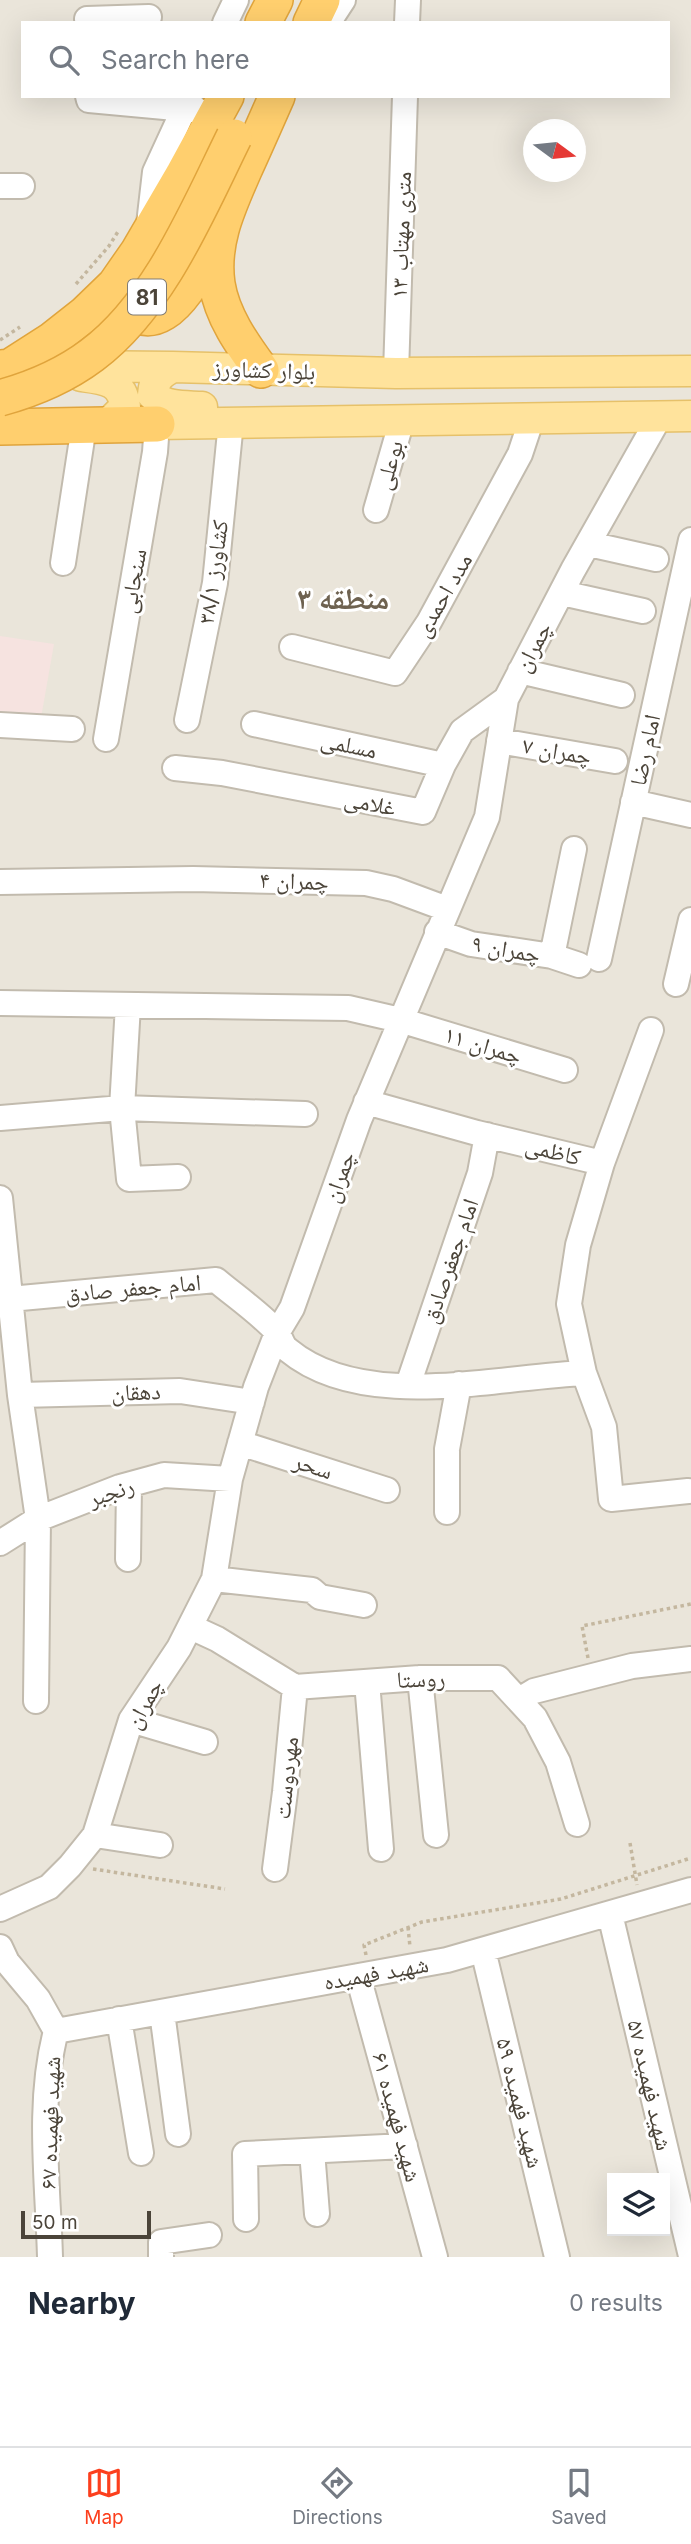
<!DOCTYPE html>
<meta charset="utf-8">
<style>
:root{--surface:#fff;--page:#f2f2f3;--text:#1f2937;--muted:#747a83;--line:#e0e1e3;--accent:#fc3f1d}
body{margin:0;font-family:Inter,"Noto Naskh Arabic",sans-serif;background:var(--page);color:var(--text)}
.controls{position:absolute;right:21px;bottom:21px;display:grid;overflow:hidden;border-radius:0px;box-shadow:0 7px 28px #0002}
.controls button{width:63px;height:63px;display:grid;place-items:center;padding:0;border:0;border-bottom:2px solid var(--line);background:var(--surface);color:var(--text);font:35px sans-serif}
.compass{position:absolute;left:523px;top:119px;width:63px;height:63px;border-radius:50%;background:var(--surface);box-shadow:0 7px 28px #0002;rotate:105deg}
.scale{position:absolute;left:21px;bottom:18px;width:130px;box-sizing:border-box;padding-left:7px;border:4px solid #4b4439;border-top:0;font-size:19px;line-height:24px;white-space:nowrap;color:#4b4439;-webkit-text-stroke:5px #fff;paint-order:stroke}
.list{margin:0;padding:0;list-style:none}
h2{display:flex;justify-content:space-between;align-items:center;height:91px;margin:0;padding:0 28px;font-size:30px}
h2 small{font-size:23px;font-weight:400;color:var(--muted)}
.icon{flex:none;width:38px;height:38px;fill:none;stroke:currentColor;stroke-width:2;stroke-linecap:round;stroke-linejoin:round}
.map{position:relative;flex:none;width:691px;height:2257px;overflow:hidden}
.search{position:absolute;background:var(--surface);box-shadow:0 7px 28px #0002;left:21px;right:21px;top:21px;height:77px;display:flex;align-items:center;gap:18px;box-sizing:border-box;padding:0 24px;border-radius:0px;color:var(--muted);font-size:26px}
.sheet{height:189px;background:var(--surface)}
nav{display:flex;justify-content:space-around;align-items:center;box-sizing:border-box;height:98px;border-top:2px solid var(--line);background:var(--surface);font-size:19px;color:var(--muted)}
nav a{display:grid;justify-items:center;gap:4px}
nav .on{color:var(--accent)}
.map>svg:first-child{display:block}
</style>
<div class="map">
<svg width="691" height="2257" viewBox="0 0 691 2257">
<rect width="100%" height="100%" fill="#f6f3ec"/>
<path fill="#eae5da" fill-rule="evenodd" d="M0,0H691V2257H0ZM23,23H668V96H23ZM534,130H576V172H534ZM612,2178H665V2231H612Z"/>
<path fill="#f6e3e0" d="M0,636L54,644L41,718L0,713Z"/>
<g fill="none" stroke-linecap="round" stroke-linejoin="round">
<g stroke="#c2bbae" stroke-width="28">
<path id="minor" d="M87,19L149,17
M225,23L236,0
M328,23L343,0
M407,23L408,0
M88,96L89,100L197,110
M0,186H22
M149,224L155,172L190,96
M396,373L405,96
M376,510L402,420
M589,544L656,559
M63,563L84,426
M562,593L643,611
M292,647L395,673L429,622L520,454L532,418
M520,671L622,695
M187,720L215,583L231,422
M254,724L443,765
M0,725L72,729
M106,739L155,452L157,424
M499,741L615,761
M175,768L222,773L423,812L443,765L462,731L506,699
M633,802L691,815
M0,882L193,879L366,883L393,889L447,909
M437,932L471,944L552,956L574,849
M552,956L579,965
M599,959L691,540
M676,984L691,920
M0,1003L348,1008L400,1020L565,1070
M366,1102L477,1133L602,1163L651,1030
M0,1118L122,1108L128,1005
M602,1163L578,1245L569,1304L584,1373L604,1427L611,1499L688,1491
M178,1177L129,1179L122,1108L305,1114
M0,1198L20,1395L38,1519L36,1701
M10,1299L216,1280C235,1296 261,1314 277,1332C281,1338 282,1346 288,1350C363,1412 495,1377 584,1373
M408,1385L480,1173L487,1135
M20,1395L180,1391L252,1402
M240,1443L387,1490
M447,1512V1449L459,1384
M0,1543L38,1519L120,1487L164,1475L230,1479
M128,1559L129,1485
M214,1579L312,1590L320,1597L364,1605
M191,1627L217,1639L295,1687L420,1678H498L535,1718L558,1762L577,1824
M420,1678L436,1835
M367,1682L381,1849
M519,1700L534,1691L632,1666L691,1659
M131,1720L205,1742
M95,1835L160,1845
M275,1869L285,1792L295,1687
M0,1909L49,1887L70,1866L95,1835L131,1720L179,1648L214,1579L230,1479L256,1387L277,1333L292,1308L359,1120L487,817L506,699L573,570L660,416
M610,1914L691,2256
M0,1947L7,1962L38,1999L56,2031
M483,1950L557,2257
M358,1976L435,2257
M162,2012L178,2134
M119,2019L141,2153
M56,2031L447,1960L691,1890
M312,2151L317,2214
M246,2219L245,2154L405,2146
M50,2257C48,2183 37,2103 56,2031
M161,2257V2242L209,2235"/>
</g>
<g stroke="#e6c16a" stroke-width="33">
<path id="major" d="M66,366L173,367L396,373L691,371
M173,367C159,374 154,379 153,395C166,408 185,406 202,407
M81,376C103,379 123,380 125,407L107,425
M157,424L691,416"/>
</g>
<g stroke="#e0a43c" stroke-width="38">
<path id="highway" d="M263,23L275,0
M311,23L322,0
M127,289C126,301 127,311 139,316C173,329 205,261 215,235
M0,368L10,367L52,340L85,314L115,285L138,252L183,175L226,96
M261,370C242,344 222,316 217,284C211,242 228,207 244,170C255,146 266,121 277,96
M0,427L157,424"/>
</g>
<path stroke="#c4b79f" stroke-width="3.5" stroke-dasharray="3.5 3.5" stroke-linecap="butt" d="M76,284L109,246L119,230
M0,340L20,327
M588,1658L582,1626L691,1604
M630,1843L637,1885
M93,1869L225,1889
M408,1927L410,1947
M366,1955L364,1945L422,1922L561,1899L691,1858"/>
<use href="#minor" stroke="#fff" stroke-width="24"/>
<use href="#major" stroke="#ffe39c" stroke-width="30"/>
<use href="#highway" stroke="#ffcf6e" stroke-width="35"/>
<g stroke="#e0a43c" stroke-width="38" stroke-linecap="butt">
<path id="highway-bridge" d="M0,398C33,389 64,376 92,355C159,305 198,210 234,137"/>
</g>
<use href="#highway-bridge" stroke="#ffcf6e" stroke-width="35"/>
</g>
<g text-anchor="middle" dominant-baseline="central" stroke-width="6" stroke-linejoin="round" paint-order="stroke">
<rect fill="#fff" stroke="#817c74" stroke-width="2" x="128" y="279.5" width="38" height="35" rx="5"/>
<g font-size="21" font-weight="bold" fill="#4b4439">
<text x="147" y="297">81</text>
</g>
<g font-size="23" fill="#4b4439" stroke="#fff">
<text transform="translate(401 235) rotate(-88)">۱۳ متری مهتاب</text>
<text transform="translate(264 370) rotate(2)">بلوار کشاورز</text>
<text transform="translate(389 465) rotate(-74)">بوعلی</text>
<text transform="translate(213 572) rotate(-82)">کشاورز ۳۸/۱</text>
<text transform="translate(133 581) rotate(-80)">سنجابی</text>
<text transform="translate(443 595) rotate(-60)">مدد احمدی</text>
<text transform="translate(533 647) rotate(-62)">چمران</text>
<text transform="translate(349 745) rotate(12)">مسلمی</text>
<text transform="translate(645 750) rotate(-78)">امام رضا</text>
<text transform="translate(557 751) rotate(10)">چمران ۷</text>
<text transform="translate(370 803) rotate(11)">غلامی</text>
<text transform="translate(294 881) rotate(2)">چمران ۴</text>
<text transform="translate(506 949) rotate(10)">چمران ۹</text>
<text transform="translate(483 1045) rotate(17)">چمران ۱۱</text>
<text transform="translate(553 1151) rotate(14)">کاظمی</text>
<text transform="translate(339 1177) rotate(-70)">چمران</text>
<text transform="translate(450 1261) rotate(-71)">امام جعفرصادق</text>
<text transform="translate(133 1288) rotate(-5)">امام جعفر صادق</text>
<text transform="translate(136 1392) rotate(-2)">دهقان</text>
<text transform="translate(313 1466) rotate(18)">سحر</text>
<text transform="translate(111 1492) rotate(-19)">رنجبر</text>
<text transform="translate(421 1679) rotate(-2)">روستا</text>
<text transform="translate(144 1704) rotate(-61)">چمران</text>
<text transform="translate(286 1778) rotate(-84)">مهردوست</text>
<text transform="translate(376 1973) rotate(-10)">شهید فهمیده</text>
<text transform="translate(650 2085) rotate(77)">شهید فهمیده ۵۷</text>
<text transform="translate(520 2103) rotate(76)">شهید فهمیده ۵۹</text>
<text transform="translate(397 2117) rotate(75)">شهید فهمیده ۶۱</text>
<text transform="translate(50 2123) rotate(-88)">شهید فهمیده ۶۷</text>
</g>
<g font-size="30" font-weight="bold" fill="#6e6250" stroke="#fff">
<text x="343" y="598">منطقه ۳</text>
</g>
</g>
</svg>
<div class="controls">
<button><svg class="icon" aria-label="layers" viewBox="0 0 24 24"><path d="M12 4l9 5-9 5-9-5zM3 14l9 5 9-5"/></svg></button>
</div>
<svg class="compass" viewBox="-18 -18 36 36"><path d="M0-13l5 13h-10z" fill="#e53935"/><path d="M0 13l5-13h-10z" fill="#747a83"/></svg>
<div class="scale">50 m</div>
<div class="search"><svg class="icon" aria-label="search" viewBox="0 0 24 24"><circle cx="10" cy="10" r="6"/><path d="M15 15l6 6"/></svg>Search here</div>
</div>
<section class="sheet">
<h2>Nearby<small>0 results</small></h2>
<ul class="list">
</ul>
</section>
<nav>
<a class="on"><svg class="icon" aria-label="map" viewBox="0 0 24 24"><path d="M3 6l6-2 6 2 6-2v14l-6 2-6-2-6 2zM9 4v14M15 6v14"/></svg>Map</a>
<a><svg class="icon" aria-label="directions" viewBox="0 0 24 24"><path d="M12 3l9 9-9 9-9-9zM9 14v-3h6M13 9l2 2-2 2"/></svg>Directions</a>
<a><svg class="icon" aria-label="saved" viewBox="0 0 24 24"><path d="M7 4h10v16l-5-4-5 4z"/></svg>Saved</a>
</nav>
